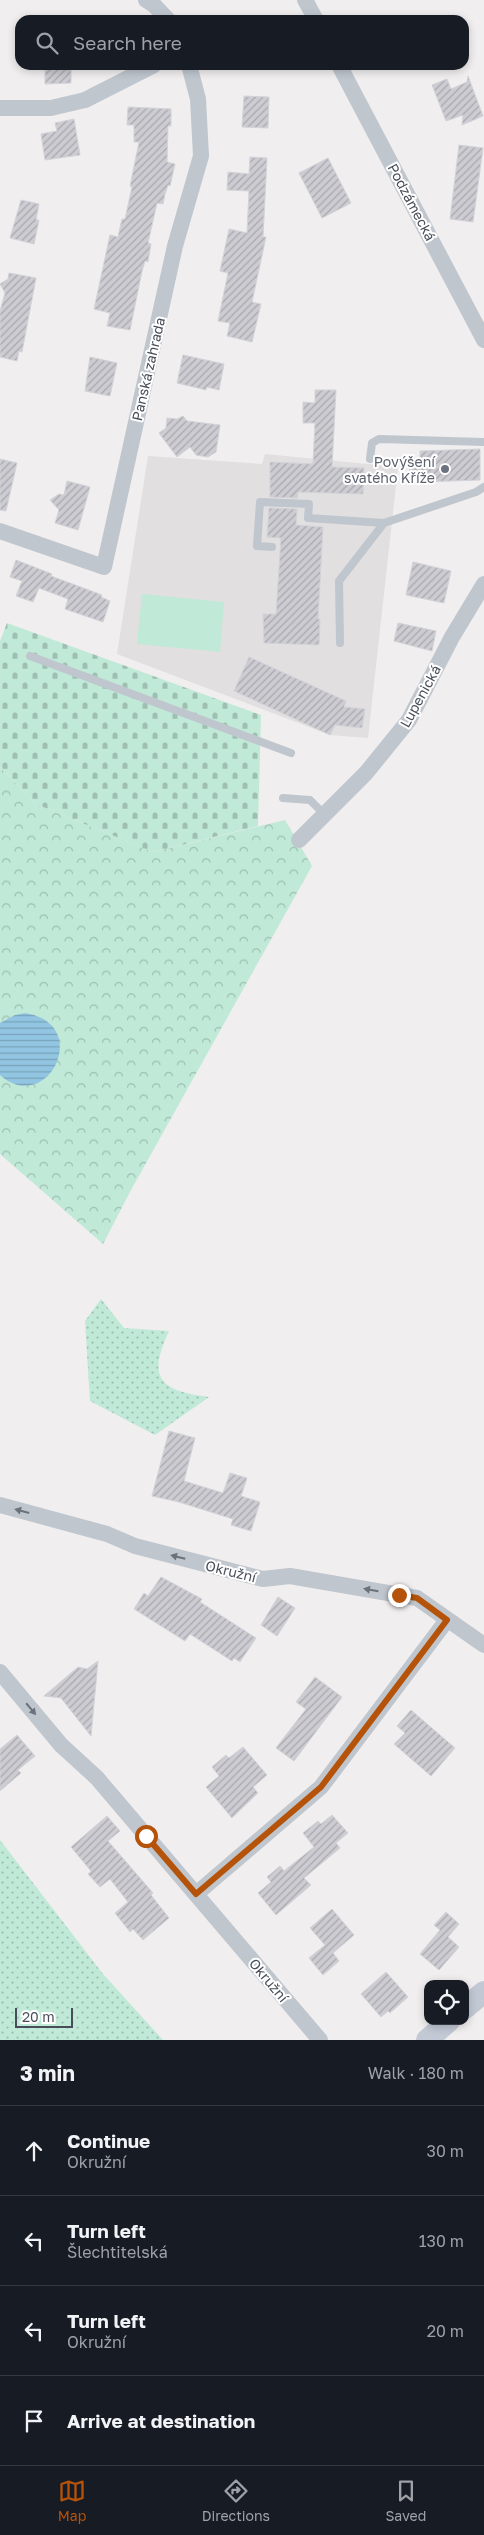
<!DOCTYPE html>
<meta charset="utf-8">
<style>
:root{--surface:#171b24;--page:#242831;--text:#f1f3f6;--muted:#9ea1a6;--line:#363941;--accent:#b45309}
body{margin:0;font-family:"Golos Text",sans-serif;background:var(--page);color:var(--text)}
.controls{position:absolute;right:15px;bottom:15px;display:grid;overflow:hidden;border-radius:10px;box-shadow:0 2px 8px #0003}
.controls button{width:45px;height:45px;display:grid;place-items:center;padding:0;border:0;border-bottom:1px solid var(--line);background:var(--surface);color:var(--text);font:25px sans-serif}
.scale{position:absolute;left:15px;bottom:12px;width:58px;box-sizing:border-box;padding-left:5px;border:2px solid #484e59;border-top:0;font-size:14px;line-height:18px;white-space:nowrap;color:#484e59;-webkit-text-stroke:4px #fff;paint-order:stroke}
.stop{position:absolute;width:15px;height:15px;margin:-11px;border:4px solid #b45309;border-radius:50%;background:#fff}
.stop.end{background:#b45309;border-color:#fff;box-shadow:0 1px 5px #0008}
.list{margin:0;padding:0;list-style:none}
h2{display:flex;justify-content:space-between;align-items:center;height:65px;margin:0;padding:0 20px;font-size:21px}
h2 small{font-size:16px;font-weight:400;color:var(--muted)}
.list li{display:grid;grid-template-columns:32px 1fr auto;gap:15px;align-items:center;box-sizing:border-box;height:90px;padding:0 20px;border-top:1px solid var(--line)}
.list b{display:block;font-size:19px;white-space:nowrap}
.list p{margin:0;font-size:16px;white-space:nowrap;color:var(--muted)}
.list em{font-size:16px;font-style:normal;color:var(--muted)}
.icon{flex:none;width:28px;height:28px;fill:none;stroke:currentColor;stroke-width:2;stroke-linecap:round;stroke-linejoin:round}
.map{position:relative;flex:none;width:484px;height:2040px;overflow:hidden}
.search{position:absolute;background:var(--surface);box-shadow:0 2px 8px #0003;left:15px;right:15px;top:15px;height:55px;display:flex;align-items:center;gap:12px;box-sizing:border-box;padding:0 18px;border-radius:15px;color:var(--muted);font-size:19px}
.sheet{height:425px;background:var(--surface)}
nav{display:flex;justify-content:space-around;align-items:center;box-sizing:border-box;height:70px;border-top:1px solid var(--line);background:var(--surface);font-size:14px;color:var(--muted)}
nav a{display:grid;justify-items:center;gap:2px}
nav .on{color:var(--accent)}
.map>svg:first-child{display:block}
</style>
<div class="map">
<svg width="484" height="2040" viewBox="0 0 484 2040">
<defs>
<pattern id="grass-dots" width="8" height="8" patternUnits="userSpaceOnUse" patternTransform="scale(1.25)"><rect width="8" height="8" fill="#c0e9d7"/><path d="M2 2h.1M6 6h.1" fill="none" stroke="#9ebfb1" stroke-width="1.8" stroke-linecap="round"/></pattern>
<pattern id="forest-crowns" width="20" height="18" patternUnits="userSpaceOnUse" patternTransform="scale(1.25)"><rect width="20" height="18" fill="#c0e9d7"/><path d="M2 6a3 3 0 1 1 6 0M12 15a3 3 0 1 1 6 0" fill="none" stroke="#9ebfb1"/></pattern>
<pattern id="cemetery-stones" width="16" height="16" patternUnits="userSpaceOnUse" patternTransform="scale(1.25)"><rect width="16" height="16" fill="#c0e9d7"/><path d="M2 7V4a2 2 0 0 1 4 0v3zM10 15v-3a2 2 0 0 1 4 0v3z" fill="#9ebfb1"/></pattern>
<pattern id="water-rules" width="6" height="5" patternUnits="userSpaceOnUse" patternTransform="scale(1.25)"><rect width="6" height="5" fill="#92c5e2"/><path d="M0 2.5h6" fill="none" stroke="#79a2ba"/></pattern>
<pattern id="building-hatch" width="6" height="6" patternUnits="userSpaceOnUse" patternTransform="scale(1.25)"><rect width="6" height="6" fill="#ccccd2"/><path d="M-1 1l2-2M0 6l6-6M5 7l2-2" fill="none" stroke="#a8a8ad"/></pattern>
</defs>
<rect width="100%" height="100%" fill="#f0eeee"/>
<path fill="#e1dfdf" d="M265,454L398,467L368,738L330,735L117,654L148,456L262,464Z"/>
<path fill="url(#grass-dots)" d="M101,1299L124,1328L169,1331C147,1378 159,1391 209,1397L155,1435L90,1401L85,1321Z
M0,1840L103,1974L163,2040H0Z"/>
<path fill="url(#forest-crowns)" d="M0,767L36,804L153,852L285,820L312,866L131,1190L103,1244L0,1154Z"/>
<path fill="url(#cemetery-stones)" d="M7,623L261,715L258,826L153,852L36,804L0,767V641Z"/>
<path fill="#c0e9d7" d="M142,594L224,602L220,652L137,644Z"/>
<path fill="url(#water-rules)" d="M25,1013C94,1024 47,1117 0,1075V1023L15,1015Z"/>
<path fill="url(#building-hatch)" stroke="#d2d3d8" d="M45,65H71V83L45,84Z
M468,76L483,116L462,125L463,115L446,121L432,85L447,79L451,89L467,82Z
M244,96L269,97L268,128L242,127Z
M128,107L171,109V126H168L167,162L175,164L170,186L168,185L165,194L163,204L157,203L148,243L151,244L148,262L145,261L142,271L130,330L107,326L110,313L94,309L110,235L118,237L122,219H125L132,187L130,186L139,142H134V125H127Z
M74,119L80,155L45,160L41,134L57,131L55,123Z
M459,145L483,148L473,222L450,219Z
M250,157L267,158L263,237H266L252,302L261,304L252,342L227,336L230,323L218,321L228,273L220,271L229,229L247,233L249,191L227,190L228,172L249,174Z
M328,158L351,203L322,218L299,173Z
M21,200L39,204L36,220H39L34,244L10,238Z
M9,273L36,278L22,352L19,351L17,361L0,357V311L5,293L0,284L8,279Z
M183,355L224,364L219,390L207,387L206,390L177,383Z
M90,357L117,363L110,396L85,391Z
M315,390H336L332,467L364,468L363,494L298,492L297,498L270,497V462L313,464L315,423H303V402L315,403Z
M183,416L187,421L220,425L216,452L208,457L196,455L190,447L177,457L159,433L166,428L167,418L177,419Z
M480,449V480L420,482V475H410L409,459L420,458V451Z
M0,459L17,463L6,511L0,510Z
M67,481L90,487L78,530L55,523L59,510L50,500L59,494L64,495Z
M269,508L297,509L296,525L323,527L318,619H320L319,645L264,643L263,614H276L281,538L267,537Z
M16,560L52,574L51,576L102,595L101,597L110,601L103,622L65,609L68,599L39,588L33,602L16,596L22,581L10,577Z
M413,562L451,571L444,603L406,595Z
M398,623L436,631L432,651L394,641Z
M249,657L346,701L344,707L365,709L362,728L335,725L330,735L234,691Z
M169,1431L195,1438L184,1481L223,1493L230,1473L247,1478L241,1496L260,1502L251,1531L231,1525L233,1519L179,1502L152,1496Z
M161,1577L202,1599L200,1602L256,1638L240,1662L234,1658L232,1661L190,1634L185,1641L134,1609L144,1593L148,1596Z
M278,1597L295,1608L277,1636L261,1625Z
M98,1661L91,1736L61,1698L44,1696L78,1667L87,1669Z
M315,1677L342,1697L294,1761L276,1748L306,1709L296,1702Z
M411,1710L455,1748L431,1776L394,1744L405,1733L397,1726Z
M17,1735L35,1756L18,1770L21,1773L0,1791V1749Z
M243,1747L267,1775L253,1787L258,1793L232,1818L206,1787L219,1776L212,1767L226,1755L229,1758Z
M332,1815L348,1833L336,1843L340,1848L304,1878L311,1885L276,1915L258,1893L271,1882L267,1877L280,1866L284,1871L314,1847L303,1833L318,1821L321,1824Z
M107,1816L120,1831L108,1841L153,1893L151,1895L169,1918L143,1940L133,1929L130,1932L115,1913L128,1902L110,1879L100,1887L88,1874L91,1871L71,1847Z
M332,1909L354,1935L333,1953L339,1961L323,1975L309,1958L325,1945L310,1928Z
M446,1912L459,1924L448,1937L459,1947L439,1970L420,1954L440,1930L434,1925Z
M386,1972L408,1997L390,2013L388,2011L381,2017L361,1994Z"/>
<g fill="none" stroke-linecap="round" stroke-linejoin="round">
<path stroke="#c0c6ce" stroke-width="8" d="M370,459L372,443L379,439L484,442
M272,547L257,546L260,502L309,504L308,518L384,523L476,492L484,487
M340,643L339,581L384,523
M30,656L291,753
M283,798L310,800L321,811L326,812"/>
<path stroke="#c0c6ce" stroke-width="16" d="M146,0L154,5L168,20
M305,0L316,20
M339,65L484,340
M0,108H51L85,100L154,65
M0,531L104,567L175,246L201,156L198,99L189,65
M299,840L366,773L409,720L452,637L484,584
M0,1505L107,1534L135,1546L263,1579L290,1576L417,1598L484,1645
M0,1672L61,1745L97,1778L320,2040
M196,1894L321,1787L447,1620"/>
<path stroke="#c2c8d4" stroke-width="22" d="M465,2008L484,1992
M427,2040L449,2021"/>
</g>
<defs><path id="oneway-solid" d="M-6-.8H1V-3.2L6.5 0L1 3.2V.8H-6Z" transform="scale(1.25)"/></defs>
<g fill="#6c727c">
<use href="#oneway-solid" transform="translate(22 1511) rotate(-165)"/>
<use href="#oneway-solid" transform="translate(178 1557) rotate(-166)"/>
<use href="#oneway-solid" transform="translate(371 1590) rotate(-170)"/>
<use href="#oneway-solid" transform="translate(31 1709) rotate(50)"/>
</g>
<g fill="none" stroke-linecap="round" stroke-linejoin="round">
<path stroke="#b45309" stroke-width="6" d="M146,1836L196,1894L321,1787L447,1620L417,1598L399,1595"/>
</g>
<circle fill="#6b7280" stroke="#fff" stroke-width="2" cx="445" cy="469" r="5"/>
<g text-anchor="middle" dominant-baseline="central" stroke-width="4" stroke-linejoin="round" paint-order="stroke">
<g font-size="14" fill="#484e59" stroke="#fff">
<text transform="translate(412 202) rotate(62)">Podzámecká</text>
<text transform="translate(148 369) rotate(-77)">Panská zahrada</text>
<text transform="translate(420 696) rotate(-61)">Lupenická</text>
<text transform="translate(231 1571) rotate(14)">Okružní</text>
<text transform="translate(269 1980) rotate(50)">Okružní</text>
</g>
<g font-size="14" fill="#5b616d" stroke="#fff" text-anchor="end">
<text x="435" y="461">Povýšení<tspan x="435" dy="16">svatého Kříže</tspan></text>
</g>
</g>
</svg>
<div class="controls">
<button><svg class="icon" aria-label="locate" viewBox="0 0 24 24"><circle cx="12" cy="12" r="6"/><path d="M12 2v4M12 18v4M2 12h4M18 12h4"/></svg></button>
</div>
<div class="scale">20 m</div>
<div class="stop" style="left:146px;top:1836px"></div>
<div class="stop end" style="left:399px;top:1595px"></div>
<div class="search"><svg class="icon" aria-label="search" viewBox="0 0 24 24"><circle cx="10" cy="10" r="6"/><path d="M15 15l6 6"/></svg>Search here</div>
</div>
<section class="sheet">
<h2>3 min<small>Walk · 180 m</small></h2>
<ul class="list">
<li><svg class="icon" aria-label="ahead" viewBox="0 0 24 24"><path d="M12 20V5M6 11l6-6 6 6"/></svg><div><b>Continue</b><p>Okružní</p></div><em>30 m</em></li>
<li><svg class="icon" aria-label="left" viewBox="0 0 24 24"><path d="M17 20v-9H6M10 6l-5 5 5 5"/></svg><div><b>Turn left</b><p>Šlechtitelská</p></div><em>130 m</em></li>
<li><svg class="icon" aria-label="left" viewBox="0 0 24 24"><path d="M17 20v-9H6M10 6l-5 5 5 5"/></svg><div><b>Turn left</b><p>Okružní</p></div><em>20 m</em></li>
<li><svg class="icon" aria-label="arrive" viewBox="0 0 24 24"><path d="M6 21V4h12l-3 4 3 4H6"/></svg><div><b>Arrive at destination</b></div></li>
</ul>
</section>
<nav>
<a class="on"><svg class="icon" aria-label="map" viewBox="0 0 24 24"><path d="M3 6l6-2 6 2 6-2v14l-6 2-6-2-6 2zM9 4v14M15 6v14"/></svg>Map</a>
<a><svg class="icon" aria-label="directions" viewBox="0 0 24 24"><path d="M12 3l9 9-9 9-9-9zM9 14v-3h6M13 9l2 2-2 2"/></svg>Directions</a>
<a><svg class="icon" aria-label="saved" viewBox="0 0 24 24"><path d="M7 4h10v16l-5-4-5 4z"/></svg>Saved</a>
</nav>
